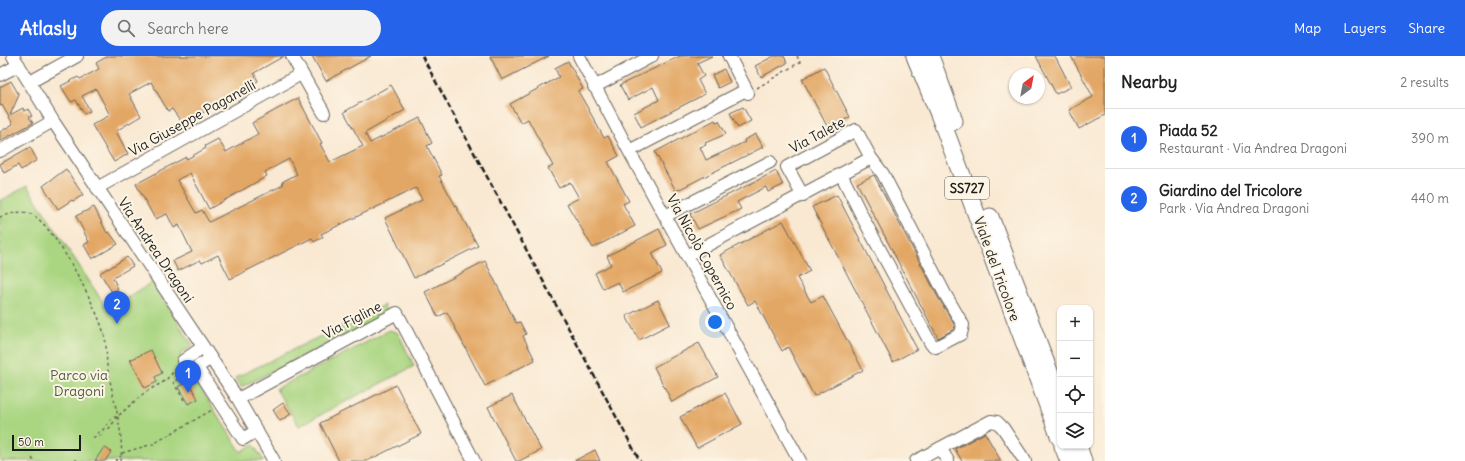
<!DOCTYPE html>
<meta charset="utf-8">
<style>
:root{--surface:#fff;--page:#f2f2f2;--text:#222;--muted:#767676;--line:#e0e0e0;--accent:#2563eb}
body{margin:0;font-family:Delius,sans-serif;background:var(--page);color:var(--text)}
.controls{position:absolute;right:12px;bottom:12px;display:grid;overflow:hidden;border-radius:8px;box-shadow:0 1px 3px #0004}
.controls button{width:36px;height:36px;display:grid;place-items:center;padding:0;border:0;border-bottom:1px solid var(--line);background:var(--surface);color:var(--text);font:20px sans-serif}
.compass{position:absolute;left:1009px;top:12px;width:36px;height:36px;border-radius:50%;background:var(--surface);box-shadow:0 1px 3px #0004;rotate:32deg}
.scale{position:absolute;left:12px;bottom:10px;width:69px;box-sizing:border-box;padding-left:4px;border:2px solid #1c1c1c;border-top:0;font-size:11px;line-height:14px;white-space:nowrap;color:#1c1c1c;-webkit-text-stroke:3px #fcf5e5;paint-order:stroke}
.you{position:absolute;left:715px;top:266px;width:14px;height:14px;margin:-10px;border:3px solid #fff;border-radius:50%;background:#1a73e8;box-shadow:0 0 0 6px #1a73e833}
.badge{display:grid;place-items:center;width:26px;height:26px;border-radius:50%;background:var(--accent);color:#fff;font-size:13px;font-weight:700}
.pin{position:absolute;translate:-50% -33px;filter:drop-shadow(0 1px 2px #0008)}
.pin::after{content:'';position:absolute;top:21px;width:14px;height:12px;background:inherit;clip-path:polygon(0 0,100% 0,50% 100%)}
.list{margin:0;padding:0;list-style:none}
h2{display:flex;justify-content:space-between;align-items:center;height:52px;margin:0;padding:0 16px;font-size:17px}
h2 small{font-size:13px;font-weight:400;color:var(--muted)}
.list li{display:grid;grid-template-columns:26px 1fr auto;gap:12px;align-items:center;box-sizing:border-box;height:60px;padding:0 16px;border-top:1px solid var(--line)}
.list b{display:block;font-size:15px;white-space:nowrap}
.list p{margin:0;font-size:13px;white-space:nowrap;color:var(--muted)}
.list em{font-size:13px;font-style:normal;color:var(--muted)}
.icon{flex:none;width:22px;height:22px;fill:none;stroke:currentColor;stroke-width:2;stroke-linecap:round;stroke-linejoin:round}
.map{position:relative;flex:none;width:1105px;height:405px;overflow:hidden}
header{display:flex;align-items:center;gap:24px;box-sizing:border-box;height:56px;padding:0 20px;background:var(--accent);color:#fff}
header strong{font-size:19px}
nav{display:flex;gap:22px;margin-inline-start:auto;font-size:14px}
.search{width:280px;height:36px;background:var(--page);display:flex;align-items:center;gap:10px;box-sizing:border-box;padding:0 14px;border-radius:22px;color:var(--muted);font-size:15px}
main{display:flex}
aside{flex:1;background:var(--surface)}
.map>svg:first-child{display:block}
</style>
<header>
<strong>Atlasly</strong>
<div class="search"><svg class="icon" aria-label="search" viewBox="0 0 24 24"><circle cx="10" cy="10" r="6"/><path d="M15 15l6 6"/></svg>Search here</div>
<nav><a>Map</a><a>Layers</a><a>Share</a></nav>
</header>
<main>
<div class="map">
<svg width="1105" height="405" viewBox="0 0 1105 405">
<rect width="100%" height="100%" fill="#fcf5e5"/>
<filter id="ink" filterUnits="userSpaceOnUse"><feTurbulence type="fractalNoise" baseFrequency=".025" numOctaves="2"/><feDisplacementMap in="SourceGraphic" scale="8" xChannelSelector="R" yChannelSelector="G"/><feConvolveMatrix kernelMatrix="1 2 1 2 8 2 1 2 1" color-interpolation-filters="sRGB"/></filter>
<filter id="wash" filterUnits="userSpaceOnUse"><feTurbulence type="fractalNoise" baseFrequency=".012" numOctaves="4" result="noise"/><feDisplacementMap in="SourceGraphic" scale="16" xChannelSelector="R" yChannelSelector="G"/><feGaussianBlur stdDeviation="0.9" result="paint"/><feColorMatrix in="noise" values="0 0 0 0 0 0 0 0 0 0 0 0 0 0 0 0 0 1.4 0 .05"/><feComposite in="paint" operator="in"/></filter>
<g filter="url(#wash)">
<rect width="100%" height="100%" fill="#f9e9d3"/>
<path fill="#aad682" stroke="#63794f" d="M27,130L108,254L152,226L193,290L180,298L183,305L241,396L253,388L264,405H0V145Z
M384,249L387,257L384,260L241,331L235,322Z
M390,274L398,277L414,310L299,370L276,333Z"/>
<g id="blocks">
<path fill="#e3a765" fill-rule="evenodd" d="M108,0H284L254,17L258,25L183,68L172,53L168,55L151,26L129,38L141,60L116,75L128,98L114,106L92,69L110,59L96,33L82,40L90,55L84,58L76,44L71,46L61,30L78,21L80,23L99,13L96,7Z
M312,0H371L326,25Z
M490,0H549L502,24Z
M680,0H712L697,7L704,20L698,24L705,38L641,71L634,57L659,44L653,31L628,44L620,29Z
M774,0H784L787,7L761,21L755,10Z
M1036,0H1055L1071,31L1056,38Z
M1071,0H1105V59L1079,73L1069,54L1093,41Z
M568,5L583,33L578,35L586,49L604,82L608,80L619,100L608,106L629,145L623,148L635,170L593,192L567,148L579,142L570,126L559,132L548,112L553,110L528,63L521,67L510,48L559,21L555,12Z
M824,11L850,61L828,72L802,23Z
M724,13L730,26L718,32L712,19Z
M11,25L19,39L10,59L23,52L24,55L28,53L32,60L29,61L33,67L0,85V76L13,68L2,49L0,50V31Z
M391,29L405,54L365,77L370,87L420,62L432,87L427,90L442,119L439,120L478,190L414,222L385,162L422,144L416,132L321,178L323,181L314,186L312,182L230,223L218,199L202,207L200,204L178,215L173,205L192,196L179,169L174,172L167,158L155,163L136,128L186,101L187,103L206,92L205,90L218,83L226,96L258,78L252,67L298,42L322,87L320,88L330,106L363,90L344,56ZM289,103L297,118L282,126L283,129L209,166L202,154L196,157L177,124L190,117L209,153L267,120L265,116Z
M743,51L751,65L738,72L730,57Z
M715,64L716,66L719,65L726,78L705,87L706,89L700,91L706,104L745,86L744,84L756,78L763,91L676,135L655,96Z
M30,91L37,104L21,114L18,109L4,117L0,108Z
M66,113L83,139L73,145L72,144L58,153L43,130Z
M776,115L783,129L768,136L766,131L737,146L741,153L698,173L690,158Z
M874,119L938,241L955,270L954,273L938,282L857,127Z
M837,139L917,293L893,306L812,151Z
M94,151L107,177L109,176L118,188L92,203L84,189L89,186L76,160Z
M783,165L810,215L797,222L811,246L823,240L863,314L814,340L788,291L782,295L755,245L748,249L720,199Z
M659,173L667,189L652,197L662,217L623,236L618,226L603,233L595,217L611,209L607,200Z
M127,201L133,210L113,222L118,233L112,236L100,217L108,212V213Z
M485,205L516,267L520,266L526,278L523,280L535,304L485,330L447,256L438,261L425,236Z
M658,244L670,268L639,284L626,260Z
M699,287L718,321L672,346L654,311Z
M151,294L162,317L155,321L157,326L145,332L130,304Z
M188,325L198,343L188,348L178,331Z
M396,329L421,378L367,405H339L320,367Z
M725,337L742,368L697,392L680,361Z
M512,339L541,394L519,405H516L488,351Z
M283,347L291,358L280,365L273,354Z
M985,377L1001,405H962L955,393Z
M104,391L111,396L105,405H95Z
M595,394L600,405H574Z"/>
</g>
</g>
<g filter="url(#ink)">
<use href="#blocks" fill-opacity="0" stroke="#69645c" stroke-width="1"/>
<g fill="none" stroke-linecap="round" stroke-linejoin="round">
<g stroke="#69645c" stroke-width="14">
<path id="minor" d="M13,0L53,65L238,343L274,405
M292,0L324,57
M579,0L629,95L800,405
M729,0L748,37
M0,19L19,9
M30,26L77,0
M594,31L652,0
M0,95L53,65
M629,95L746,34
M841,118L864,164L931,288L936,291L961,278L963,269L945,238L883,118L871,102
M97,132L301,18
M665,160L770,106
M687,200L871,102L856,74L787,111L803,140
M210,303L197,311L198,313L243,383L256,375
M183,305L203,291
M238,343L397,257L474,405
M940,392L948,405
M916,405L991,365L997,366L1003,372L1025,405"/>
</g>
<g stroke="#69645c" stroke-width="19">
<path id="highway" d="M915,0L939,58L1060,382
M930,0L954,65
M990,161L1060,344
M1063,390L1069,405
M1078,390L1083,405"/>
</g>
<path stroke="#69645c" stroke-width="1.5" stroke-dasharray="3 3" stroke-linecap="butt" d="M757,32L800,6L797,0
M0,161C10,158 23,153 33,159C56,173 97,251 104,278C107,288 106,299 107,309C112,340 124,373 121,405
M184,344L173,326L189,317
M97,377L102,375L113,361H117L144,337L165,325L176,313
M93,381C104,382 112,369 117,361
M122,397L153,388L212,354
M32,402L34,405
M76,403V405
M115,405L121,400"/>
<use href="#minor" stroke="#fff" stroke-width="12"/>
<use href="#highway" stroke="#fff" stroke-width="17"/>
<path stroke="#1c1c1c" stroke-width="2.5" stroke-dasharray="6 3" stroke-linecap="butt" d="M422,0L640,405"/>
</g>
</g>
<g text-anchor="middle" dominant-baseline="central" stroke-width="4" stroke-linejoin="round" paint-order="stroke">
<rect fill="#fcf5e5" stroke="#5f5d58" stroke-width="1" x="945" y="121" width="44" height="22" rx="3"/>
<g font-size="13" font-weight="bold" fill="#1c1c1c">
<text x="967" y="132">SS727</text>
</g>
<g font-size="14" fill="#1c1c1c" stroke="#fcf5e5">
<text transform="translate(192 62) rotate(-29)">Via Giuseppe Paganelli</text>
<text transform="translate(817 79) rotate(-28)">Via Talete</text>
<text transform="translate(156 194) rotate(56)">Via Andrea Dragoni</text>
<text transform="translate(702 196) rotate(61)">Via Nicolò Copernico</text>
<text transform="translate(997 213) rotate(70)">Viale del Tricolore</text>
<text transform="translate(352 264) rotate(-28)">Via Figline</text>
</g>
<g font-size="14" fill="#4e5d40" stroke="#fcf5e5">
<text x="79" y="319">Parco via<tspan x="79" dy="16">Dragoni</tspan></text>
</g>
</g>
</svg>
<div class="controls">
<button>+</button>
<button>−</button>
<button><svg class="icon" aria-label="locate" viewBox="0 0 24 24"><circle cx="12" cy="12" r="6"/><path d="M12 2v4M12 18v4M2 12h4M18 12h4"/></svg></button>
<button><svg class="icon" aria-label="layers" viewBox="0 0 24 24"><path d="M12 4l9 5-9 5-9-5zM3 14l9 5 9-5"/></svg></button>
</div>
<svg class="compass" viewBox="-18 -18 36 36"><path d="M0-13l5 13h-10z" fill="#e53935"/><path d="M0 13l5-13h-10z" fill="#767676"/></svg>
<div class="scale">50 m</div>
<div class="you"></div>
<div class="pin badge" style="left:188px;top:337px">1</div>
<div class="pin badge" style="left:117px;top:268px">2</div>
</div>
<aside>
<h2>Nearby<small>2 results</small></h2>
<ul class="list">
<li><span class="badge">1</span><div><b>Piada 52</b><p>Restaurant · Via Andrea Dragoni</p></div><em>390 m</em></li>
<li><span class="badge">2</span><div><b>Giardino del Tricolore</b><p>Park · Via Andrea Dragoni</p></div><em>440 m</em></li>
</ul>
</aside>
</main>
